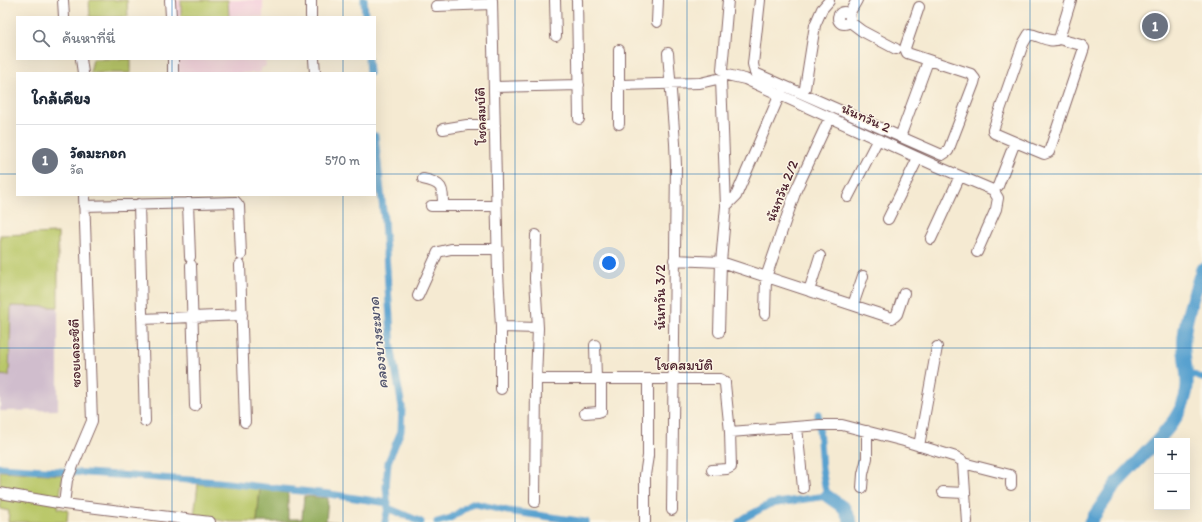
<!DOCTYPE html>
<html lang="th">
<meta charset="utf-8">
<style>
:root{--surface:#fff;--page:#f6f6f7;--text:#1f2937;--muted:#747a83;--line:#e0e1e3;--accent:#1f6fb2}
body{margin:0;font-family:Itim,"Playpen Sans Thai",sans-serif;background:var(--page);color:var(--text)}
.controls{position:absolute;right:12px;bottom:12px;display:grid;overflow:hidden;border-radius:0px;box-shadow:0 4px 16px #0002}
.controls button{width:36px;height:36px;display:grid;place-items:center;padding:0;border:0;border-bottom:1px solid var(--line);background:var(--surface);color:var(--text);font:20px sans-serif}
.you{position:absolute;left:609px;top:263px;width:14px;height:14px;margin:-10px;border:3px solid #fff;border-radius:50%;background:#1a73e8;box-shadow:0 0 0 6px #1a73e833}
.badge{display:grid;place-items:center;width:26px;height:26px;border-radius:50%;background:var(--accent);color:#fff;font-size:13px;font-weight:700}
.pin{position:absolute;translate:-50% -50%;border:2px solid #fff;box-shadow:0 1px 4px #0006}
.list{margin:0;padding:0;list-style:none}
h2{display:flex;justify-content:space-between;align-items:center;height:52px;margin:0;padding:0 16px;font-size:17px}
h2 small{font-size:13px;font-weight:400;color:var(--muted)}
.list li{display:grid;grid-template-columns:26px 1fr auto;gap:12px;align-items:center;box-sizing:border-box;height:72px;padding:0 16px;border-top:1px solid var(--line)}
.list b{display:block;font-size:15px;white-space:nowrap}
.list p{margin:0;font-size:13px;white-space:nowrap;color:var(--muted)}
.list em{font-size:13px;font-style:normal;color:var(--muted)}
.icon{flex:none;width:22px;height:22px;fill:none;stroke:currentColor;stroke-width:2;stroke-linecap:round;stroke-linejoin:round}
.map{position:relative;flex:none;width:1202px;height:522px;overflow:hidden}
.search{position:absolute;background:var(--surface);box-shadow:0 4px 16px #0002;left:16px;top:16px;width:360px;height:44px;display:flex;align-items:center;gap:10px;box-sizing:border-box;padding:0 14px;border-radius:0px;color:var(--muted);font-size:15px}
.panel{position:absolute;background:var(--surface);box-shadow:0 4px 16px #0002;left:16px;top:72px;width:360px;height:124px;border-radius:0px}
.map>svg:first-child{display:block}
</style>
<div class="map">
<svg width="1202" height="522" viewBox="0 0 1202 522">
<rect width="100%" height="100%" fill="#fcf5e5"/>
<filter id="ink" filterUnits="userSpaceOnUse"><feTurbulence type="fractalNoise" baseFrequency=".025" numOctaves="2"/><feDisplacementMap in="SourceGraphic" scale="8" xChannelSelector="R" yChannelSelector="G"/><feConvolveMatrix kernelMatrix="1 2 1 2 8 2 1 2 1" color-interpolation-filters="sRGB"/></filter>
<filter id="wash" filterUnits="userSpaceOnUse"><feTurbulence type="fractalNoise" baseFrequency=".012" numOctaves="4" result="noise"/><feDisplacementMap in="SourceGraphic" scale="16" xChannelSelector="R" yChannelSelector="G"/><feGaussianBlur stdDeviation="0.9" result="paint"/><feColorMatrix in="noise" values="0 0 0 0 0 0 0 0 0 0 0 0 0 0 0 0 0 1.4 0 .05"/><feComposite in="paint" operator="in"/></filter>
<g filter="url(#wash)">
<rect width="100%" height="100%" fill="#f5ead2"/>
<path fill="#f4cfdd" d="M172,0H263V17H173Z
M175,59H265L266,66L260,69V73H175Z"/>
<path fill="#d0bdcd" d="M11,306L58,307V410L0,411V375H9Z"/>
<path fill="#b9c769" stroke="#82734a" d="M89,0H127L128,17H90Z
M181,0H228L229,17H181Z
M93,59H131V73H90Z
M58,233V307L11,306L9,376L0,375V235Z
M0,471L63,475L58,508L68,510L67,522H8L9,511L0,509Z
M198,484L260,488L257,522H230L194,516Z"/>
<path fill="#92ac5d" stroke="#6e6644" d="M260,488L288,493V519H302L304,496L328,498L326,521L337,522H257Z"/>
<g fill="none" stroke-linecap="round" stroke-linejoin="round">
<path stroke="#58a1cf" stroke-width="7" d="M364,0L365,17
M368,59L369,73
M375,136L384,220L392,352L402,407L401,431L388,462L386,487L388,508L385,522
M1185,372L1202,378
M0,467L218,482L329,494L388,503
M388,508L421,522
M437,522L451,518L472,503L508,511L586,522
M739,522L746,517L770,504L827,496L822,469L818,414"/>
<path stroke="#58a1cf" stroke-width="13" d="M1157,441C1171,426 1186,407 1187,386C1188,370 1182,354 1184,337C1186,314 1195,292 1202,269
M827,496L844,508L851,522
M1090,522L1116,484L1157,441"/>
</g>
</g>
<g filter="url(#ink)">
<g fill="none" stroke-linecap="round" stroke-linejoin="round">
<g stroke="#866665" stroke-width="12">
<path id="minor" d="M63,0L64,17
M170,0L171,17
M311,0V17
M492,0L498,273L501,327V389
M555,0L556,36
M577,0L579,119
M760,0L753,64L755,73L942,155L948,151L974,83L975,79L971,74L907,53L905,48L919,7
M436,6L492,4
M838 18a6 6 0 1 1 12 0a6 6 0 1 1-12 0Z
M849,14L857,0
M657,22L658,0
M850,22L862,31L896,49
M668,53L675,143L676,166L672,510
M81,59L83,73
M173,59V73
M314,59L315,73
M722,70L728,0
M727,75L745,79L934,165L993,190L998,198L996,209L977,252
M619,85L700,83L717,79
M494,87L579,85
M805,88L815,25L822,9L829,1
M619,124V50
M443,129L467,125H495
M900,137L928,61
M1015,142L1044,154L1049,152L1084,48L1081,45L1059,39
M423,179C443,183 443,188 443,206H496
M998,186L1015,142L994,133L993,130L1023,44L1029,34C1039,35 1050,44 1059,39L1071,0
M848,197L878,139
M188,203L190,257
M139,204L145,421
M84,206L236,202L239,206L241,255
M431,206H443
M726,206L736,196L780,94
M888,219L918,158
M536,235L535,279L538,328
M931,239L960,176
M674,260L721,262L892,318L895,316L897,314L904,293
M191,265L195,406
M240,265L245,422
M809,291L820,256
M418,296L438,252L451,249H498
M853,305L863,276
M765,314L766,277L796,190L830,117
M142,319L242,315
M501,327L538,328L536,379H720L725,382V384L730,432L820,425H842L904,441L956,457L962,461L963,463L1010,475L1011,476V485
M719,332L721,262L726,206L721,80
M595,345L596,379
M585,413L598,412L601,411V379
M797,427L803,488
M919,446L937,347
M963,463L967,522
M712,470L727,469L731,467L730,432
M862,488L863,474L867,458V431
M943,492L965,493
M0,493L64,504L210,522
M535,502L536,379
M64,504L67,480L92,421L84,195
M645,522V475L648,456V379"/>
</g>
<use href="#minor" stroke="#fff" stroke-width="10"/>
</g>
</g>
<path fill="none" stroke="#1f6fb2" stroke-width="1" stroke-opacity="0.55" d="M172,0V17M343,0V17M515,0V522M687,0V522M859,0V522M1030,0V522M172,59V73M343,59V73M0,174H17M375,174H1202M172,195V522M343,195V522M0,348H1202"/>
<g text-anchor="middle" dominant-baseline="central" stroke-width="3" stroke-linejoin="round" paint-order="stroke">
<g font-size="14" fill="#4a1f2b" stroke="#fcf5e5">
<text transform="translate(481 116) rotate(-92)">โชคสมบัติ</text>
<text transform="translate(866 118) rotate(24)">นันทวัน 2</text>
<text transform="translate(782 191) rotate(-68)">นันทวัน 2/2</text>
<text transform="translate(660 297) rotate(-90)">นันทวัน 3/2</text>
<text transform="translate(75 353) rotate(-92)">ซอยเดอะซิตี</text>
<text x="684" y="365">โชคสมบัติ</text>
</g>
<g font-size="15" font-style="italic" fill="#50536d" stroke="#fcf5e5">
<text transform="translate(378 343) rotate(-96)">คลองบางระมาด</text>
</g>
</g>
</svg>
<div class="controls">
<button>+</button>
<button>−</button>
</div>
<div class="you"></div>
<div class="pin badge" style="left:1155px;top:26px;background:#6b7280">1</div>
<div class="search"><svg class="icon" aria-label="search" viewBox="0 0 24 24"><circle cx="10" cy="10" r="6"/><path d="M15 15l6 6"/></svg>ค้นหาที่นี่</div>
<section class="panel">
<h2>ใกล้เคียง<small></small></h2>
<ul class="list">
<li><span class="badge" style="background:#6b7280">1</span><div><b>วัดมะกอก</b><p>วัด</p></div><em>570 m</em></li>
</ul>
</section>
</div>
